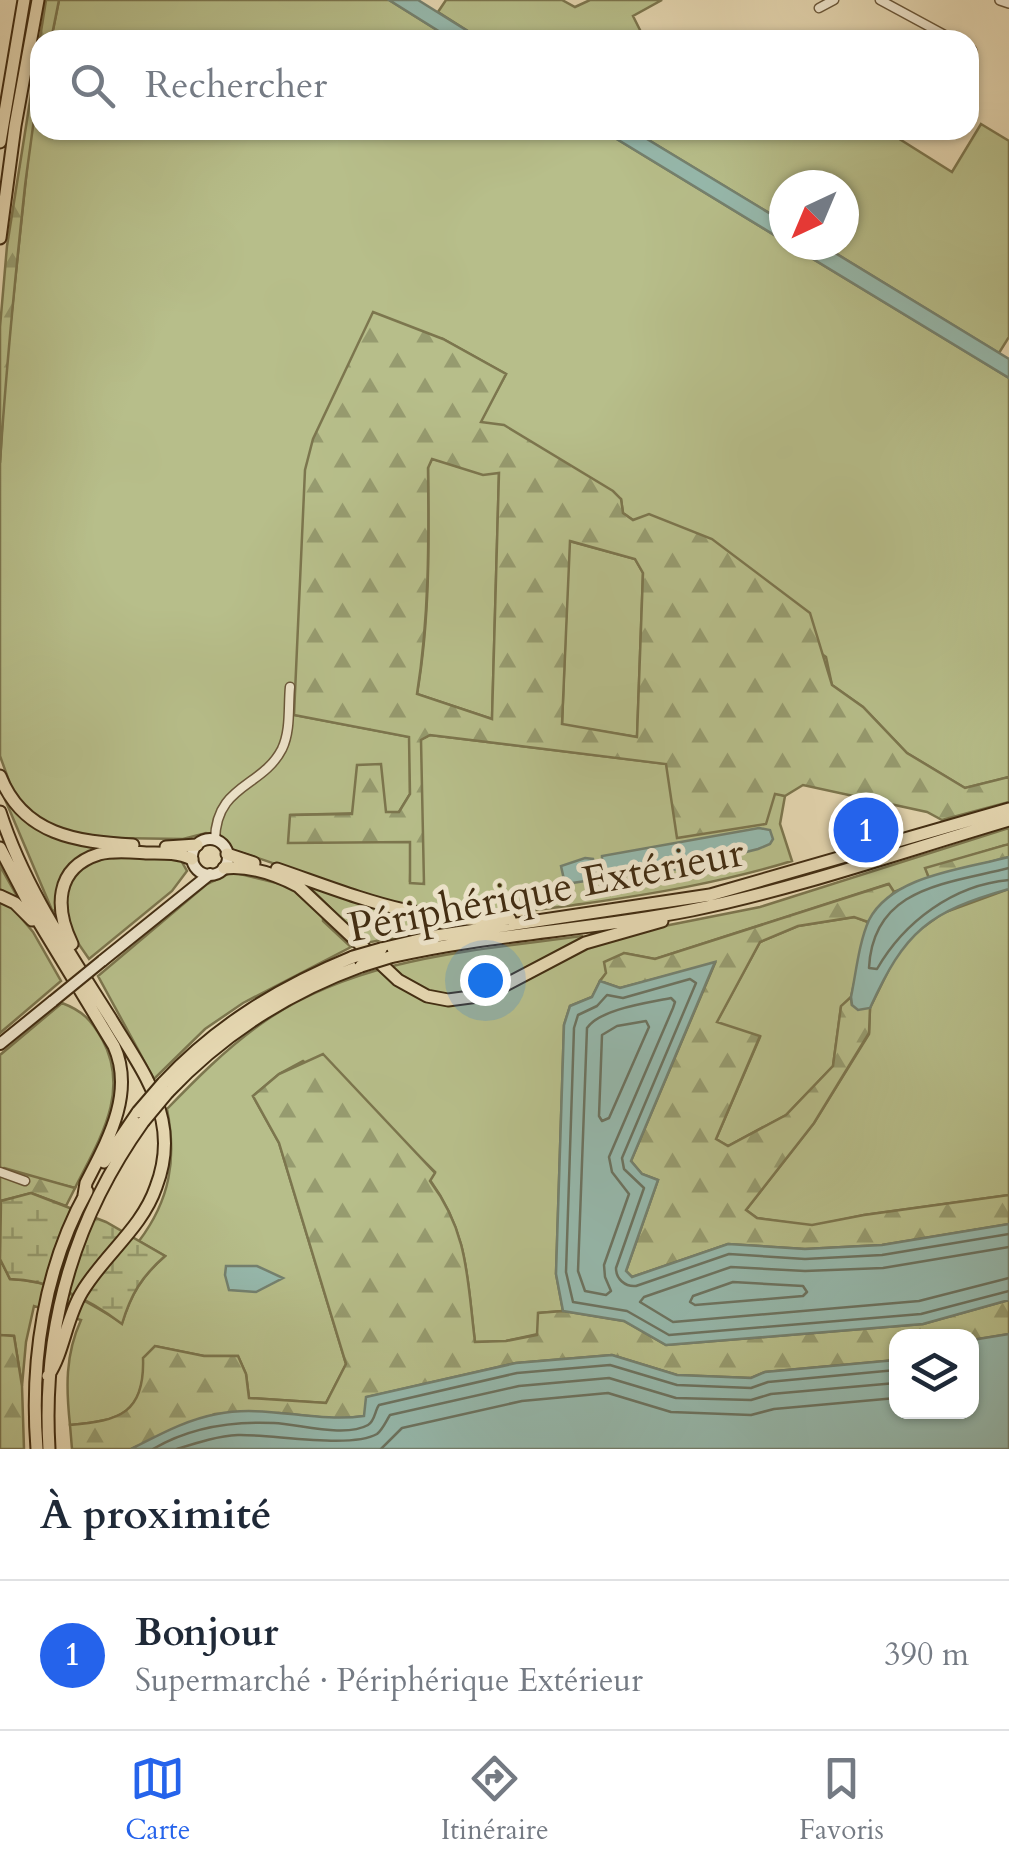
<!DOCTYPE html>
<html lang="fr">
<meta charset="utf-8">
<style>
:root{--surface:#fff;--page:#f2f2f3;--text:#1f2937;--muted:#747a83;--line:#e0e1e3;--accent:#2563eb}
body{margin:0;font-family:Cardo,serif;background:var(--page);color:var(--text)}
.controls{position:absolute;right:30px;bottom:30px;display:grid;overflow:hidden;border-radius:20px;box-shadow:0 2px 8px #0004}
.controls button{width:90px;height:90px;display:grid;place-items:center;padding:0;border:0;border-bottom:2px solid var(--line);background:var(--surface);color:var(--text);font:50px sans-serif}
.compass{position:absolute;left:769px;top:170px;width:90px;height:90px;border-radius:50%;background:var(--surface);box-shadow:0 2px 8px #0004;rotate:224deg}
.you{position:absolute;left:485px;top:980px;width:35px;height:35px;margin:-25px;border:8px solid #fff;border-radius:50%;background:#1a73e8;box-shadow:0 0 0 15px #1a73e833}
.badge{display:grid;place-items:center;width:65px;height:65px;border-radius:50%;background:var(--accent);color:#fff;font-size:32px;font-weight:700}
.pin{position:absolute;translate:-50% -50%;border:5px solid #fff;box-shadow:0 2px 10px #0006}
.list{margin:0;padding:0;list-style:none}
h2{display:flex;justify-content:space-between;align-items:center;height:130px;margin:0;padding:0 40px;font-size:42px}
h2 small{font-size:32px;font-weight:400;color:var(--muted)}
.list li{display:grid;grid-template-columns:65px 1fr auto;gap:30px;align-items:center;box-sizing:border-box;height:150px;padding:0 40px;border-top:2px solid var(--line)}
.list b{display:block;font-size:38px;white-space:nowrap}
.list p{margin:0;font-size:32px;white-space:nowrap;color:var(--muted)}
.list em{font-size:32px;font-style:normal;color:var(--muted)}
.icon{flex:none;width:55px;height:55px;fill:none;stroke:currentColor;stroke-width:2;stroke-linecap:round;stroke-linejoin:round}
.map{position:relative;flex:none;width:1009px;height:1449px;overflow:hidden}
.search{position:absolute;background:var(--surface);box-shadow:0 2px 8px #0004;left:30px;right:30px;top:30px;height:110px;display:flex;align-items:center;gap:25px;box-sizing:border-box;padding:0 35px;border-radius:30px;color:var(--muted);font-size:38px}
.sheet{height:280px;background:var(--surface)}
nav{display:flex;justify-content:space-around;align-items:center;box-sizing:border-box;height:140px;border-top:2px solid var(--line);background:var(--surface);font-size:28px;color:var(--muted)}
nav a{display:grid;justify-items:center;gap:5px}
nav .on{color:var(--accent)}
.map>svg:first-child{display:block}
</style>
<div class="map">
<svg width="1009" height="1449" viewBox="0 0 1009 1449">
<defs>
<pattern id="forest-firs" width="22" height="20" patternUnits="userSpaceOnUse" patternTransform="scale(2.5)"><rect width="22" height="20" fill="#b7be8a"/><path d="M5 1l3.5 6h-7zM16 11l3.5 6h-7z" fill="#969b6f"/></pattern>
<pattern id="wetland-marsh" width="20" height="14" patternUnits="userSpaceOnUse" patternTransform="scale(2.5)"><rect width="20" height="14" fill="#b7be8a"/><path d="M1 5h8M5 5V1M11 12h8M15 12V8" fill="none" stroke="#969b6f"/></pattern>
</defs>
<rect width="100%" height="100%" fill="#e5d7b1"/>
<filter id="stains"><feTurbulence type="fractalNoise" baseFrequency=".002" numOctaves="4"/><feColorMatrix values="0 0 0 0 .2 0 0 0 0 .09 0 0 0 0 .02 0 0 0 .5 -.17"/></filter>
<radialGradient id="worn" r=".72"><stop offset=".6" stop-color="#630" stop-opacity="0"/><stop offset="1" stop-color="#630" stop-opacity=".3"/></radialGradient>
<path fill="#b7be8a" stroke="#7c764e" stroke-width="2.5" d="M59,0H389L453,40H51Z
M446,0H562L575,7L590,0H662L633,16L645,40H482L438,12Z
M40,86V130H602L784,241V245H790L1009,378V777L965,788L907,753L863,707L832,685L826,657L623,513L621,499L480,422L506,374L443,339L295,715L410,737V794L399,812L290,815L411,842L410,882L421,739L430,735L667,764L678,837L775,793L785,796L780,824L792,861C723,882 653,894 582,904C529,911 476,920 422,910C357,899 296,868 232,850L221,837L206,833L183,839L114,838V858L179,857L187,871L172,891L89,959L69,930L64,915L52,910L4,797L12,789L0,756V463L5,376L30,140Z
M981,124L1009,141V337L999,353L822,245H844V185H784V222L632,130H717L723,134L726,130H885L952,172Z
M432,459L499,473L492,719L417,694C430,619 429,544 428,467Z
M569,541L635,559L643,573L637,737L562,725Z
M1009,828V844L926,869L929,878L894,892L888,884L655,959L624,953L600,981L592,997L570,1006L564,1025L556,1274L563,1311L539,1313L538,1334L506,1341L475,1342C467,1279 469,1234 430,1180L435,1172L387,1125L303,1061L279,1074L253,1096L279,1143L346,1364L326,1403L249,1398L246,1374L238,1356H204L155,1346L144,1358C145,1413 120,1421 70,1425C66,1388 65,1355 81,1320L34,1306L26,1342L22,1386L14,1336L0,1335V1259L10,1279C52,1280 87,1301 122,1323C131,1294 142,1276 165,1256L139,1241C170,1200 177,1159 167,1109C196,1079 225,1050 258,1026C351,958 472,951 582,936L588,946L624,934L760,907Z
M0,866L18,898L13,908L33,932L61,981L0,1033Z
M232,872L289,886L323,912V921L351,947L243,1003L205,1029L154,1079L98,976L207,884Z
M312,886L412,919L459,925L366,943L310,888Z
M1009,889V1195L864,1215L812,1226L757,1218L746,1210L814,1123L869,1034L870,1008L897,953L918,931L943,913Z
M855,917L868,922L851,997L841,1007L833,1066L786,1115L728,1146L716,1139L760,1037L716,1023L760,942L798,926Z
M62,1003C83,1011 91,1020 102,1039C131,1092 99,1140 75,1188L0,1169V1055Z"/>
<path fill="url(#forest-firs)" stroke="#7c764e" stroke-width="2.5" fill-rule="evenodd" d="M46,0H59L51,40H40C40,89 31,137 25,186C15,278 6,370 0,463V327L7,246Z
M373,312L443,339L506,374L481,422L504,425L613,491L621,499L623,513L633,520L649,514L712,539L810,613L832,685L863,707L907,753L965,788L1009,777V802L942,820L927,812L803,785L785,796L775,794L766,824L677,838L666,764L430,735L421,740L424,884L410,883V842L288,843L290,815L352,814L357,765L381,764L386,812H399L410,794L409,737L294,715L305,470L313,439ZM432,459L483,475L499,473L492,719L417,694C429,618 429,544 428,468ZM570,541L635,559L643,573L637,737L562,724Z
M1009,844V857L929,878L925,868Z
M889,884L894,892L868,922L854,917L798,926L760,942L717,1022L760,1036L716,1139L728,1146L786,1115L833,1066L841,1006L851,997L852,1005L870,1008L869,1033L814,1123L746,1210L757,1218L812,1225L864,1215L1009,1195V1224L882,1245L805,1249L728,1244L632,1277L626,1271L658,1180L642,1174L631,1161L715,963L620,988L600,981L606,973L604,962L624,953L655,959Z
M323,1054L435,1173L430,1181C469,1233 467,1279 475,1342L506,1341L537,1335L538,1313L563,1311L624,1321L666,1345L923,1324L1009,1300V1334L972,1340V1336H896V1360L765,1372L751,1378L677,1375L612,1355L516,1363L367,1397L365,1416L338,1419L279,1413L215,1414L131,1449H72L70,1425C120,1421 145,1413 143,1358L155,1346L204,1356H238L246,1374L249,1398L326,1403L346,1364L279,1143L253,1096L279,1074Z
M4,1168L75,1188L66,1206L31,1193L0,1201V1169Z
M0,1335L14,1336L22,1386L24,1449H0Z"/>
<path fill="url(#wetland-marsh)" stroke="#7c764e" stroke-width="2.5" d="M31,1193L106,1222L165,1256C142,1276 131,1294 122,1324C89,1299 51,1280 10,1279L0,1259L1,1201Z"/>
<path fill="#96b9ad" stroke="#74816f" stroke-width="2.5" d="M389,0H418L482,40H453Z
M602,130H632L784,222V241Z
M790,245H822L1009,359V378Z
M759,828L770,830L773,839L770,844L758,849L678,869L602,879V856Z
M1009,857V889C928,912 905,931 870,1008L858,1010L852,1005L851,997C856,973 859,942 869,920C892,875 965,869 1009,857Z
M585,858L593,859L596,870L593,880L565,884L561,866Z
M715,962L631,1161L642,1174L658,1180L626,1271L632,1277L728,1244L805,1249L882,1245L1009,1224V1300L923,1324L666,1345L624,1321L563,1311L556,1274L564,1025L570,1006L592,997L600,981L620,988Z
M226,1266H257L283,1278L256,1292L229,1290L225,1275Z
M1009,1334V1449H131C159,1435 185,1420 217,1414C265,1404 315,1423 364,1416L366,1397L516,1363L612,1355L677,1375L751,1378L765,1372L896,1360V1412H972V1340Z"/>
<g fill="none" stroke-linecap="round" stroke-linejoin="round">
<path stroke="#6c7360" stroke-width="2.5" d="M1009,868C946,884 873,887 869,968L877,969C904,922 953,885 1009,880
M671,998L675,1002L673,1008L609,1157L612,1172L629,1194L604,1265L605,1277L611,1291L606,1295L585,1291L578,1271L587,1028C600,1009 647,1003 671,998Z
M646,1021L649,1027L609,1118L602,1121L599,1116L602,1035L617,1026Z
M1009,1234L882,1255L805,1259L729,1254L636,1286C625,1287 616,1279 616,1268L644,1188L624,1169L622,1158L696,983L690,979L623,998L607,995L597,1006L578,1015L574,1028L566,1272L573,1302L627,1311L669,1335L921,1314L1009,1291
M1009,1247L883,1268L805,1271L731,1267L644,1297L640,1302L673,1322L919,1301L1009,1278
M733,1282L803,1286L807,1292L803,1296L695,1305L690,1302L693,1296Z
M153,1449C190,1427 231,1421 274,1423C299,1424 345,1438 368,1425C375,1421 375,1410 379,1405L517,1373L610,1365L677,1385L751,1388L768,1382L896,1370
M177,1449C196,1443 217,1436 238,1435C271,1434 351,1449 377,1434C383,1429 386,1421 390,1415L519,1386L609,1378L676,1398L751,1400L771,1394L896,1383
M381,1449L402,1428L522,1401L608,1393L671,1412L751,1415L774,1409L896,1398"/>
<g stroke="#6b583a" stroke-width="11">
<path id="minor" d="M880,0L954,40
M819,8L834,0
M969,49L972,50
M215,840C216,784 262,788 282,749C291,730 288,707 290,687
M0,1172L25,1181"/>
</g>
<g stroke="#6b583a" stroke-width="12">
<path id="tertiary" d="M1000,0L1009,3"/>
</g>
<g stroke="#422d12" stroke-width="14">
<path id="secondary" d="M192 857a18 18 0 1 1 36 0a18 18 0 1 1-36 0Z
M102,961L210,874
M0,1044L53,1001"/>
</g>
<g stroke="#422d12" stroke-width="15">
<path id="trunk" d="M0,142L24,0
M0,238L15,126L38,0
M0,776C23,835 77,842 133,845
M0,812C24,887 69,952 111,1019C130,1051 154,1083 162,1120C167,1143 164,1166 156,1187C142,1228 104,1255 82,1292C66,1318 64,1352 48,1376
M166,847L197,845
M0,848L37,919L114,1046C135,1093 108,1140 86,1183L84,1195
M227,854L254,863
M224,868C250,865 275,874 298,886L398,980L427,996L448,1000L486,995L585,943L662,921
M277,869C361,898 419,924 510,919
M0,896L15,903L32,920
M72,944C55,909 54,868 99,854C114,850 131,852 146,853C162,853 177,852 192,859
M381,949L436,936L710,895L1009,809
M390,957C489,934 592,930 692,910C799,888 904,851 1009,820
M163,1083C217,1025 280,987 353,957
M168,1092C222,1035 287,993 361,966
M104,1162L138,1112
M37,1449C30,1361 44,1268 87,1191
M49,1449C42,1329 73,1220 143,1122"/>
</g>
<use href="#minor" stroke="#eee5cc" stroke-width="8"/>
<use href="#tertiary" stroke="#eee5cc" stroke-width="9"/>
<use href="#secondary" stroke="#eee5cc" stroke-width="10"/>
<use href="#trunk" stroke="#e5d7b1" stroke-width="11"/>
<g stroke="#422d12" stroke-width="14" stroke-linecap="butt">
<path id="secondary-bridge" d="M53,1001L102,961"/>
</g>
<g stroke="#422d12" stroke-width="15" stroke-linecap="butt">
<path id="trunk-bridge" d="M353,957L381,949
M361,966L390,957
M138,1112L163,1083
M143,1122L168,1092"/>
</g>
<use href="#secondary-bridge" stroke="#eee5cc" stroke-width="10"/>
<use href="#trunk-bridge" stroke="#e5d7b1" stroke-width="11"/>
</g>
<g text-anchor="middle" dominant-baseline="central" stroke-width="10" stroke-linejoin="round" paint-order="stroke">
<g font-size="42" fill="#422d12" stroke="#eee5cc">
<text transform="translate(546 890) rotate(-11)">Périphérique Extérieur</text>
</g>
</g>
<rect width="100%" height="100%" filter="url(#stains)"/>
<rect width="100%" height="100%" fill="url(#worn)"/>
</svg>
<div class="controls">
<button><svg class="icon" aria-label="layers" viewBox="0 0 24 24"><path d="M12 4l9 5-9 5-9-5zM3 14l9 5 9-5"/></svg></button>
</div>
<svg class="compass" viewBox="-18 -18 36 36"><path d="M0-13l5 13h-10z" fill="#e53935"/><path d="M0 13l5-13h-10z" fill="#747a83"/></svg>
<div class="you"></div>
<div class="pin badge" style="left:866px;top:830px">1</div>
<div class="search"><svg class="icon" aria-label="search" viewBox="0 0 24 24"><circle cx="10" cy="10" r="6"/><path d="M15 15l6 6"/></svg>Rechercher</div>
</div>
<section class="sheet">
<h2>À proximité<small></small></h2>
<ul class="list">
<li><span class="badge">1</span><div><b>Bonjour</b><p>Supermarché · Périphérique Extérieur</p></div><em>390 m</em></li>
</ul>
</section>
<nav>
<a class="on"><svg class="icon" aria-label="map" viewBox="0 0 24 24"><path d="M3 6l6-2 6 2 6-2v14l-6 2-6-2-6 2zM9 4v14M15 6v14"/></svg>Carte</a>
<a><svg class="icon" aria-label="directions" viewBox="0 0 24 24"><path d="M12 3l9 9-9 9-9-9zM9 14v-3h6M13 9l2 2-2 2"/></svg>Itinéraire</a>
<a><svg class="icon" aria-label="saved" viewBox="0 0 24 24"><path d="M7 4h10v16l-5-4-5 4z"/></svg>Favoris</a>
</nav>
